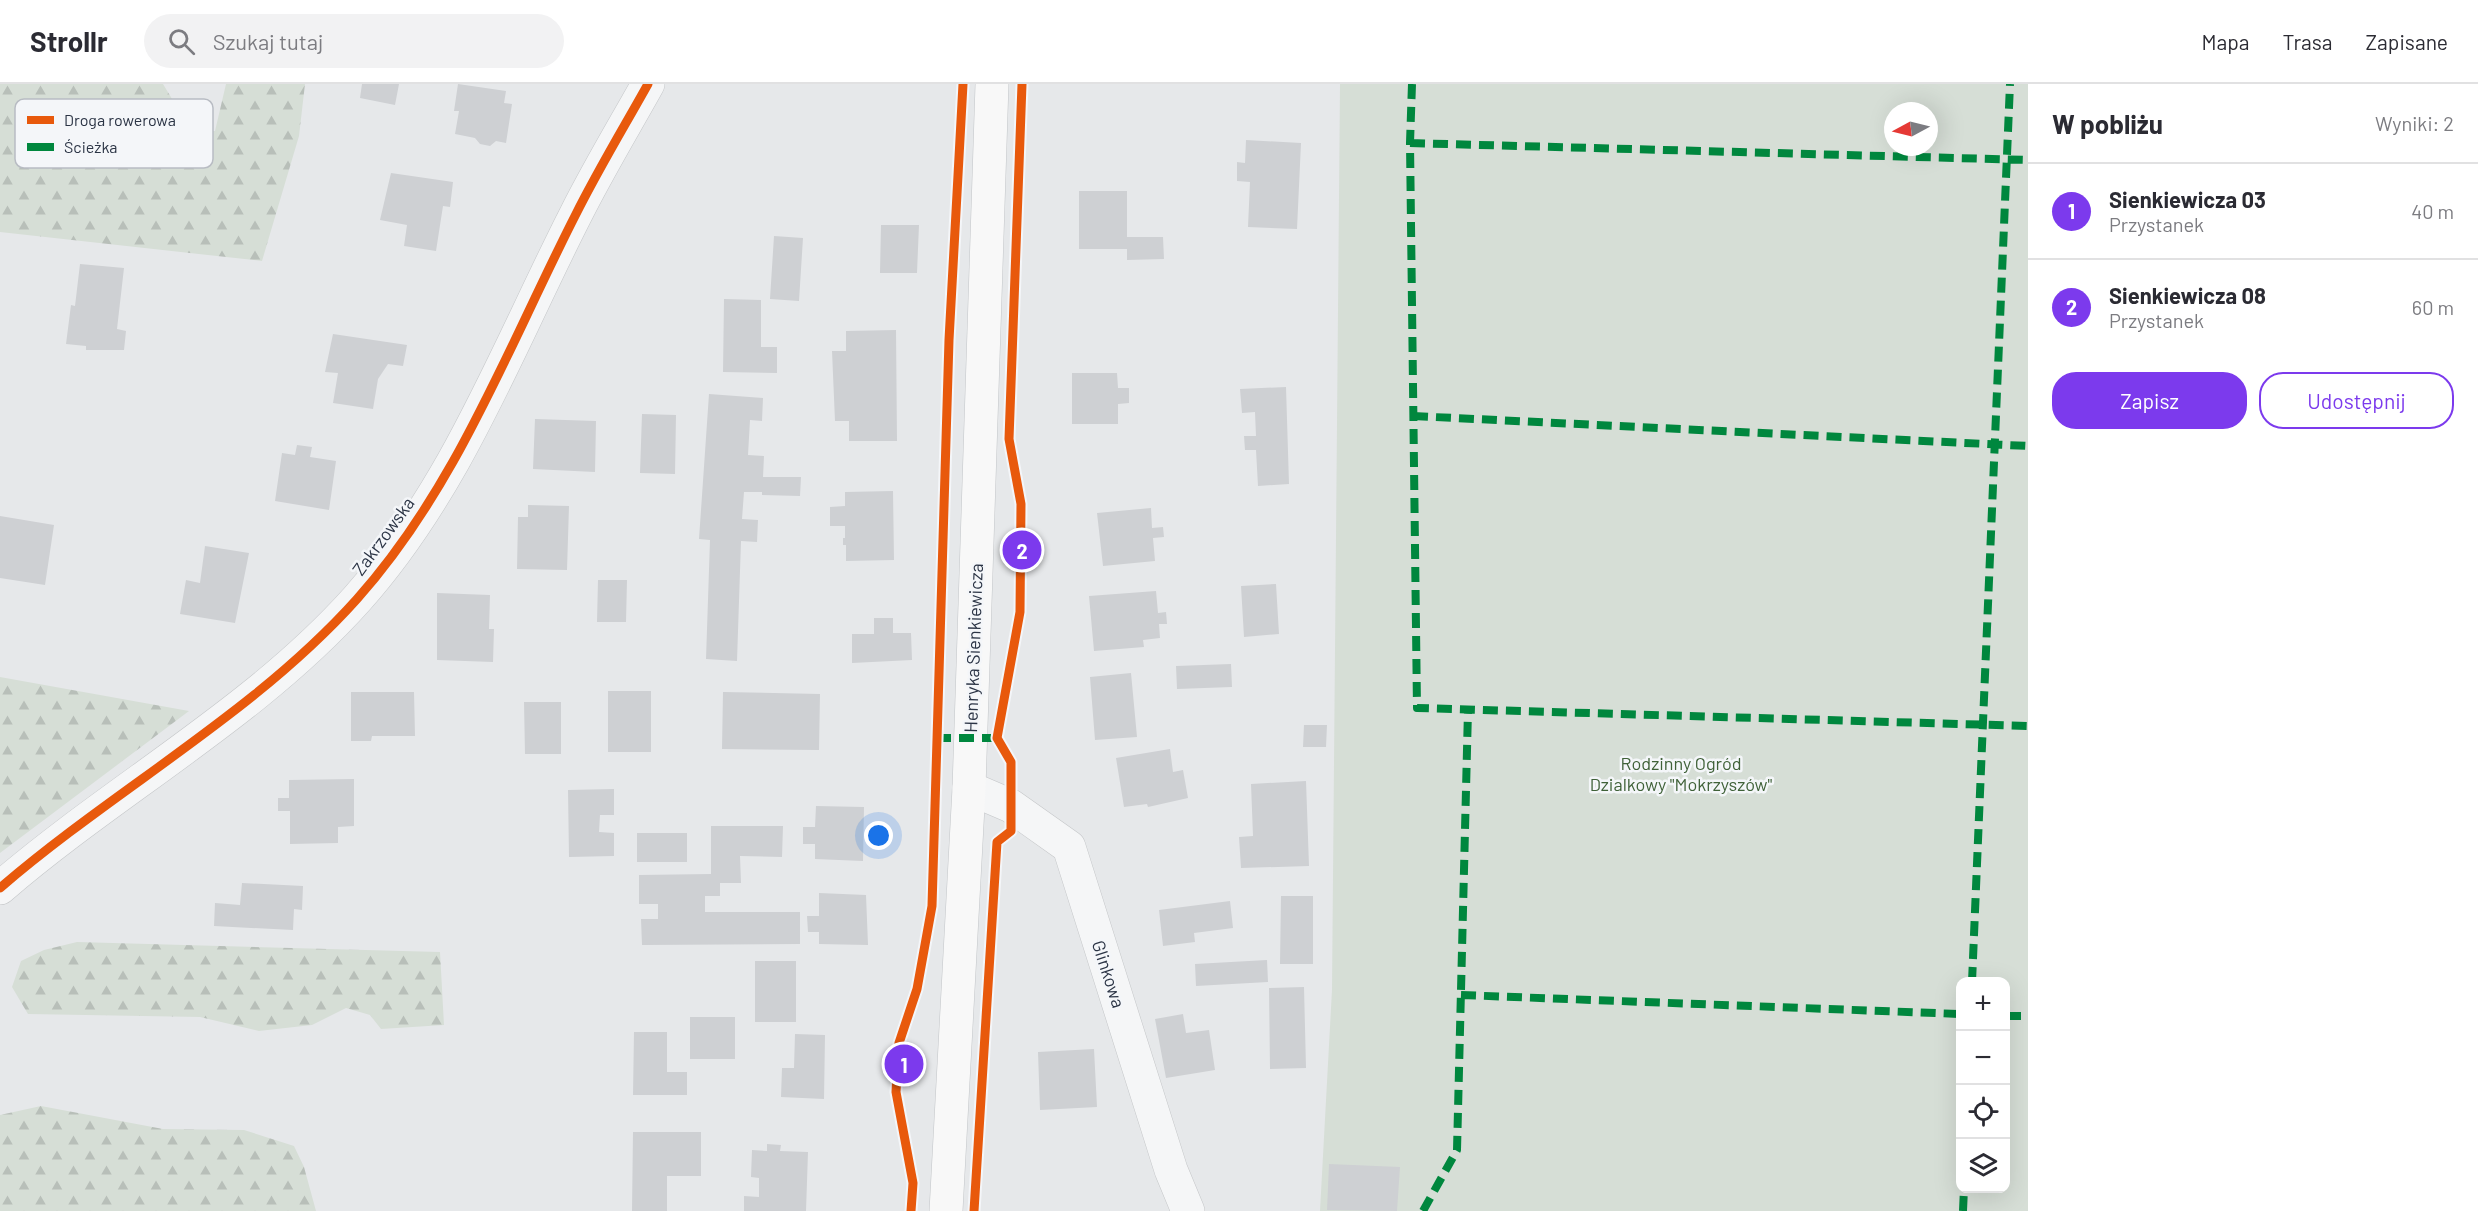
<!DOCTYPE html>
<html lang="pl">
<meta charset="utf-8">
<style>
:root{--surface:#fff;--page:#f2f2f3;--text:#2b2b33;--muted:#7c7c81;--line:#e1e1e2;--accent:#7c3aed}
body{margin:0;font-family:Barlow,sans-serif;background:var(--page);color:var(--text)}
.controls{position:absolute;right:18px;bottom:18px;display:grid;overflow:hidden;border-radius:12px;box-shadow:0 6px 24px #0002}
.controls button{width:54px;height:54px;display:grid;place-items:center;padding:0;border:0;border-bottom:2px solid var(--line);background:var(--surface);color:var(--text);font:30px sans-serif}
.compass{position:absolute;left:1884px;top:18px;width:54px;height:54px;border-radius:50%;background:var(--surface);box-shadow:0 6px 24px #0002;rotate:263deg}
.you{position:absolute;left:879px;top:752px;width:21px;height:21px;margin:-15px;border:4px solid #fff;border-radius:50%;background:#1a73e8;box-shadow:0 0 0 9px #1a73e833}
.badge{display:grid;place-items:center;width:39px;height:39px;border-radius:50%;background:var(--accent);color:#fff;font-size:20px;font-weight:700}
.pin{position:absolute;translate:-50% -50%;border:3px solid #fff;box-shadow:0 2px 6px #0006}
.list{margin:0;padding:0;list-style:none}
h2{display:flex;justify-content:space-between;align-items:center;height:78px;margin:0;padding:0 24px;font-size:26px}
h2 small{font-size:20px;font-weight:400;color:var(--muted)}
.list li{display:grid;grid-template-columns:39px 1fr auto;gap:18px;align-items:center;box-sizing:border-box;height:96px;padding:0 24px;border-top:2px solid var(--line)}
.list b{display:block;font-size:22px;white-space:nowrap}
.list p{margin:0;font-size:20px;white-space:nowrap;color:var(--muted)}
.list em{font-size:20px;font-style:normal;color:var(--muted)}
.actions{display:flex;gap:12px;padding:18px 24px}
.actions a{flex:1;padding:14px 0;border:2px solid var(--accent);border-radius:24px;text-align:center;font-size:21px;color:var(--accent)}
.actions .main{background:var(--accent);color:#fff}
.icon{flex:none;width:33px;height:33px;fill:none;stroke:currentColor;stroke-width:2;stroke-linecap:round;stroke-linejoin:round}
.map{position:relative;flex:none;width:2028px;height:1127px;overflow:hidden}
header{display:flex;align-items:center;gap:36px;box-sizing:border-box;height:84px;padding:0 30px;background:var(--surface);border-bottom:2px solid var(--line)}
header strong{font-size:28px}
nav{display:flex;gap:33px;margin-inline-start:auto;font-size:21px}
.search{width:420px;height:54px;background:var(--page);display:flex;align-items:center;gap:15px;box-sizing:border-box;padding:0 21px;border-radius:33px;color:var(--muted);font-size:22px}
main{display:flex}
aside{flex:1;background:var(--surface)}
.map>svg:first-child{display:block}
</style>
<header>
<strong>Strollr</strong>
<div class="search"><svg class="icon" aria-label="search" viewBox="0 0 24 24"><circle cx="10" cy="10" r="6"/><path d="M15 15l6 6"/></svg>Szukaj tutaj</div>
<nav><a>Mapa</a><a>Trasa</a><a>Zapisane</a></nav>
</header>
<main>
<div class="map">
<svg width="2028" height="1127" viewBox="0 0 2028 1127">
<defs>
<pattern id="forest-firs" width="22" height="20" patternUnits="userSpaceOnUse" patternTransform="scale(1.5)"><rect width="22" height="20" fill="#d6ded6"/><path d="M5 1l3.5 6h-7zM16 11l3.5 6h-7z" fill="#b8bfb9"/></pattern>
</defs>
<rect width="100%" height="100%" fill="#e6e8ea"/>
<path fill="#d6ded6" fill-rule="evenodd" d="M1340,0H2028V1127H1320L1332,906ZM1893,27H1929V63H1893ZM1960,898H2006V1104H1960Z"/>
<path fill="url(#forest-firs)" d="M0,0H163L192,48L215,47L226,0H305L299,52L262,177L0,148Z
M0,593L189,627L0,769Z
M77,858L440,868L444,941L381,945L370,931L346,924L312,941L259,947L200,933L28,930L12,903L21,877L44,866Z
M41,1022L163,1045L244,1046L294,1062L304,1083L316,1127H0V1031Z"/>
<path fill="#ced0d3" d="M362,0H399L395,21L360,14Z
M458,0L506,7L504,19L512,20L506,59L496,57L490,62L480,60L475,54L455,50L459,27H454Z
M1246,56L1301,59L1297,145L1248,143L1250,98L1237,97V78L1245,79Z
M391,89L453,98L450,123L443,122L436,167L404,162L407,141L380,136Z
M1079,107H1127V153H1163L1164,175L1127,176V165H1079Z
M881,141H919L917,189H880Z
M774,152L803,154L799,217L770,215Z
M80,180L124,184L117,245L126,247L124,266H86V262L66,260L71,221L75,222Z
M724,215L761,216V263H777V289L723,288Z
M896,246L897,357H849V337H835L832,267H846V247Z
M333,250L407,261L403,282L388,280L378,295L373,325L333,319L338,289L325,288Z
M1072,289H1117L1118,304H1129V319L1118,320V340H1072Z
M1286,303L1289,400L1258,402L1256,366H1245L1244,352H1256L1255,328L1242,329L1240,305Z
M709,310L763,314L762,337L750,336L748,371L764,372L763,393H801L800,412L762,411V408H744L742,435L758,436L757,458L741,457L737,577L706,575L710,456L699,455Z
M642,330L676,331L675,390L640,389Z
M535,335L596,337L595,388L533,385Z
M297,361L312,363L310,373L336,377L329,426L275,417L282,369L295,371Z
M893,407L894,476L846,477V461H843V454H845V442H830V423L845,422V408Z
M528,421L569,422L567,486L517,485L518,433H528Z
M1151,424L1152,444L1163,443L1164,453L1153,454L1155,477L1103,482L1097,429Z
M0,432L54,441L45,501L0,494Z
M205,462L249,469L235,539L180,530L186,496L200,499Z
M598,496H627L626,538H597Z
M1276,500L1279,550L1244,553L1241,502Z
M1156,507L1158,529L1166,528L1167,540H1159L1160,554L1143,556L1144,563L1094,567L1089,512Z
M437,509L490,511L489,545H494L493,578L437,576Z
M874,534H893V549H911L912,576L852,579V550H874Z
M1231,580L1232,603L1177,605L1176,582Z
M1131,589L1137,653L1095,656L1090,593Z
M608,607H651V668H608Z
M351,608H414L415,652H372L371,657H351Z
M723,608L820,610L819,666L722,665Z
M524,618H561V670H525Z
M1304,641H1327L1326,663H1303Z
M1170,665L1173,688L1183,686L1188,714L1148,723L1147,720L1124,723L1116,674Z
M354,695V742L338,743V759L290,760V727H278V714H289V696Z
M1306,697L1309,782L1241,784L1239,753L1253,752L1251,700Z
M614,705V731H600L599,748L614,749V772L569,773L568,706Z
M816,722L864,723L863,777L815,775V760H803V743H815Z
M711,742H783L782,773L740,772L741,799H720V812H705V828H800V860L642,861L641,835H658V820H639V791L711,790Z
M637,749H687V778H637Z
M242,799L303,802L302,826L294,825L293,846L214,842L215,819L240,821Z
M819,809L866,811L868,861L819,860V848H808L807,832H819Z
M1281,812H1313V880H1280Z
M1230,817L1233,844L1194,849L1195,858L1163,862L1159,826Z
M1267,876L1268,898L1196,902L1195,880Z
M755,877H796V938H755Z
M1304,903L1306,984L1270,985L1269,904Z
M1183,930L1186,949L1209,946L1215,986L1166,994L1155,935Z
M690,933H735V975H690Z
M634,948H667V988H687V1011H633Z
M795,950L825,951L824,1015L781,1013L782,984H794Z
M1094,965L1097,1023L1040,1026L1038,968Z
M633,1048H701V1092H667V1127H632Z
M767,1060L781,1061L780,1067L808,1068L806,1127H744V1112L759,1113V1094L751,1093L752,1066L767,1067Z
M1329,1080L1400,1083L1397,1127L1327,1126Z"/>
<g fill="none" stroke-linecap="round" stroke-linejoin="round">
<g stroke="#c4c6c8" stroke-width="34">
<path id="minor" d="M969,704L1011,722L1069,763L1171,1086L1188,1127
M0,804C116,704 255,629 357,515C457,403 509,261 576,130C598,86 624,43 648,0"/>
</g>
<g stroke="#c2c5c8" stroke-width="34">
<path id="major" d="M946,1127L969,704L992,0"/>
</g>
<use href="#minor" stroke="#f5f6f7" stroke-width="33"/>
<use href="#major" stroke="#f8f8f8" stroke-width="33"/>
<path stroke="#00873e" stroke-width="8" stroke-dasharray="15 8" stroke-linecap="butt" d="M1412,0L1410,59L1417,624L2028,642
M1410,59L2028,76
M1413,332L2028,362
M936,654H997
M1972,898L2010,0
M1461,911L1960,930
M2006,932H2028
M1423,1127L1457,1066L1468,626
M1963,1127L1964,1104"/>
<g stroke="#f4f6f9" stroke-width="13">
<path id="cycleway" d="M0,804C116,704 255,629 357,515C457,403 509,261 576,130C598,86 624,43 648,0
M911,1127L913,1099L896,1008L899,959L917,905L932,822L949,256L963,0
M974,1127L997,758L1011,747V678L997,654L1020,528L1021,420L1009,355L1022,0"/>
</g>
<use href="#cycleway" stroke="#e8590c" stroke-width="9"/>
</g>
<g text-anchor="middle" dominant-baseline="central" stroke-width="5" stroke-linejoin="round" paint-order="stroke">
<g font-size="18" fill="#2b3445" stroke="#f4f6f9">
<text transform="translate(383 452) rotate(-54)">Zakrzowska</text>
<text transform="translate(973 564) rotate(-88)">Henryka Sienkiewicza</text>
<text transform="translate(1109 890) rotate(72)">Glinkowa</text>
</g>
<g font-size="18" fill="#3f6138" stroke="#f4f6f9">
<text x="1681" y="679">Rodzinny Ogród<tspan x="1681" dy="21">Dzialkowy "Mokrzyszów"</tspan></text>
</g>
</g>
<rect x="15" y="15" width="198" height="69" rx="9" fill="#f4f6f9" stroke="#b8bcc3" stroke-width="1.5"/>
<rect x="27" y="32" width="27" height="8" fill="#e8590c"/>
<rect x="27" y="59" width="27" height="8" fill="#00873e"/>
<g font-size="16" fill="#2b3445">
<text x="64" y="42">Droga rowerowa</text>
<text x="64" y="69">Ścieżka</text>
</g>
</svg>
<div class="controls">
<button>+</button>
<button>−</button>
<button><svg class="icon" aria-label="locate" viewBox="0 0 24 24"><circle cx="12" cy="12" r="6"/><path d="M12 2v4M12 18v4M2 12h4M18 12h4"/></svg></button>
<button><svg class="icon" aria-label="layers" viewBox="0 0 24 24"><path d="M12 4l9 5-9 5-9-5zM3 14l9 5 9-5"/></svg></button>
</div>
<svg class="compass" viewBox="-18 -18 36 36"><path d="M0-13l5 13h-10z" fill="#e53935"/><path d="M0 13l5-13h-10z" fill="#7c7c81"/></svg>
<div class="you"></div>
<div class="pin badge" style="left:904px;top:980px">1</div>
<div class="pin badge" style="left:1022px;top:466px">2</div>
</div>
<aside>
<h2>W pobliżu<small>Wyniki: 2</small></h2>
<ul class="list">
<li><span class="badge">1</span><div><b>Sienkiewicza 03</b><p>Przystanek</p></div><em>40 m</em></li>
<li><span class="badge">2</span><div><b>Sienkiewicza 08</b><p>Przystanek</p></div><em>60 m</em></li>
</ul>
<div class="actions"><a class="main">Zapisz</a><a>Udostępnij</a></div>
</aside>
</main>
